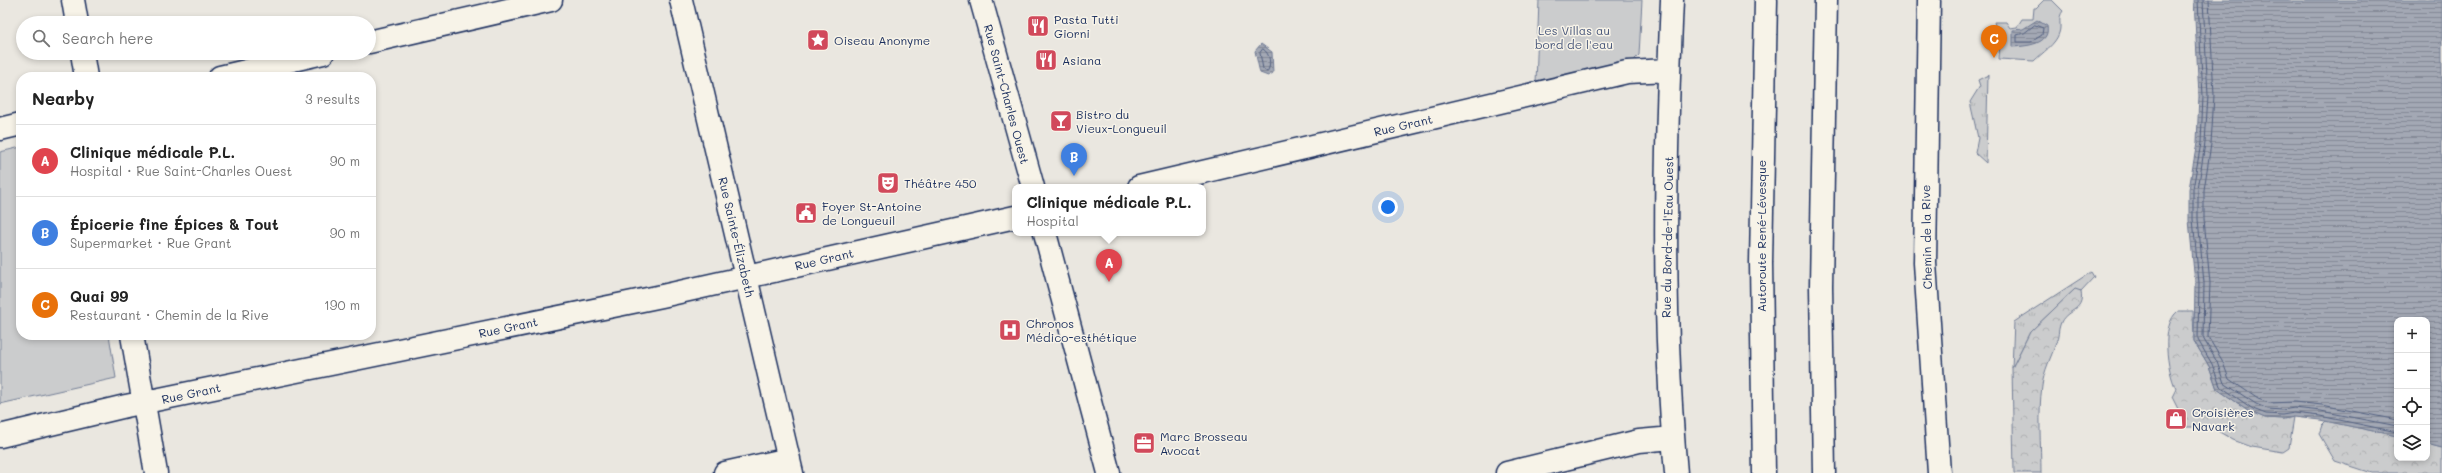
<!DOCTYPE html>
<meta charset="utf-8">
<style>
:root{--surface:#fff;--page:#f6f6f6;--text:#222;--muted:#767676;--line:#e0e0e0;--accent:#7c3aed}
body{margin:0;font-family:Mali,sans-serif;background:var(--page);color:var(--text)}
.controls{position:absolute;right:12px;bottom:12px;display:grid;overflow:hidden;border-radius:8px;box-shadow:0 2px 6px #0003}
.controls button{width:36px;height:36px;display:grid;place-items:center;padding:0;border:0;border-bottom:1px solid var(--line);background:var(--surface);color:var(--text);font:20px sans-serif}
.you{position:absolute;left:1388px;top:207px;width:14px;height:14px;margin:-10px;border:3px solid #fff;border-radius:50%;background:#1a73e8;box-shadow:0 0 0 6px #1a73e833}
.badge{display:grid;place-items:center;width:26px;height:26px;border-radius:50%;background:var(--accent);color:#fff;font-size:13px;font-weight:700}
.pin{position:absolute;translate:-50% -33px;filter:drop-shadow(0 1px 2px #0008)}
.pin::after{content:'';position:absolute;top:21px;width:14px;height:12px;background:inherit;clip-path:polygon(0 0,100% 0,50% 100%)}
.popup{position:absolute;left:1012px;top:184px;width:194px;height:52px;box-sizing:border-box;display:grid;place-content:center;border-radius:8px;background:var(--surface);filter:drop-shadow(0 1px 3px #0005);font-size:13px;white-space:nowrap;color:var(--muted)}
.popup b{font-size:15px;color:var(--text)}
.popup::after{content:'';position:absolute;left:50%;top:100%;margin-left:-8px;border:8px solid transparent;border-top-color:var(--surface)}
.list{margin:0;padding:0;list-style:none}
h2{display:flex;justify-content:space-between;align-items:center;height:52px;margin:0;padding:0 16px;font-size:17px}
h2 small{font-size:13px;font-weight:400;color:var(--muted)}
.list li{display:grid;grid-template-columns:26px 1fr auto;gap:12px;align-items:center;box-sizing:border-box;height:72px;padding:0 16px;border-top:1px solid var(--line)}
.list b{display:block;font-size:15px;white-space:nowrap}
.list p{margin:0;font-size:13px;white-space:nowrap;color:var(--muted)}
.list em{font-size:13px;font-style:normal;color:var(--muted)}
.icon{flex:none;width:22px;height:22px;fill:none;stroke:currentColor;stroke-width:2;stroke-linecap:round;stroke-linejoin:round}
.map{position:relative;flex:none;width:2442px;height:473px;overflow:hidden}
.search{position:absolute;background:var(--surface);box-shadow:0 2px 6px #0003;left:16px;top:16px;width:360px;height:44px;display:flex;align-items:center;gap:10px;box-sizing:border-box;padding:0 14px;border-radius:22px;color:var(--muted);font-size:15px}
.panel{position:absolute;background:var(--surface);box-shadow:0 2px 6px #0003;left:16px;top:72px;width:360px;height:268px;border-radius:16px}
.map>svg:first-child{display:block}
</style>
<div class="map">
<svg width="2442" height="473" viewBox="0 0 2442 473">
<defs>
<pattern id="grass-tufts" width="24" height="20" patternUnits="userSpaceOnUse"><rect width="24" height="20" fill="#cbcccd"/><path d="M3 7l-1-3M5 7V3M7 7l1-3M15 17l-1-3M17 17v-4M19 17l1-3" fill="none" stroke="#aeb0b2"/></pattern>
<pattern id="forest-crowns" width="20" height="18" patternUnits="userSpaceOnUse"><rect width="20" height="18" fill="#cbcccd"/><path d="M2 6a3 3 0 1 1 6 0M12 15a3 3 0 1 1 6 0" fill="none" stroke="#aeb0b2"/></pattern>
<pattern id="water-rules" width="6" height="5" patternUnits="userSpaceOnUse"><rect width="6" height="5" fill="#a3a8b4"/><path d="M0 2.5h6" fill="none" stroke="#848996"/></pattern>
</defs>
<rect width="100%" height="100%" fill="#eae7e0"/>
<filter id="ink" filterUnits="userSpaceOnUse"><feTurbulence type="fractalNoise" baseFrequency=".025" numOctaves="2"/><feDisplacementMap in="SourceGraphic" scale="8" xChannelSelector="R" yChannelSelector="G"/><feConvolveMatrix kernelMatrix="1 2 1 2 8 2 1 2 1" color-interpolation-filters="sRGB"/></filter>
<g filter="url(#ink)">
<path fill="url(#grass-tufts)" stroke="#737e96" d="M1988,75L1986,163L1975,153L1978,138L1970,102L1980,86L1978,80Z
M2091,272L2094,277L2081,291L2074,290L2030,332L2012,368L2014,322Z"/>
<path fill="url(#forest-crowns)" stroke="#737e96" d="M2075,289L2081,291C2085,313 2065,308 2060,325C2058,330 2059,337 2056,343C2051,358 2044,370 2042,386C2038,414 2041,445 2041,473H2014L2012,368L2030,332Z
M2178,311H2193L2194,341L2209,366L2217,389L2251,412L2265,418L2283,419L2294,417L2289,448L2283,452L2252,447L2233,440L2211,427H2187L2172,397L2176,389C2167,370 2160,325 2178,311Z
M2326,421L2397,436V458H2427V444L2442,448V473H2372L2335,461L2319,434L2322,425Z"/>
<path fill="#cbcccd" stroke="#737e96" d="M1539,0H1642L1639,55L1633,61L1536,84Z
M2044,0H2052L2063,11C2057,18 2062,25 2059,33C2056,44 2042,53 2034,61L1999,59L2000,41L1994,22H2006L2010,28L2017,27L2022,19H2033L2034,8H2036Z
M21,147V335H109L116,378L0,404V152Z"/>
<path fill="url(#water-rules)" stroke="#6d7892" d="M2194,0H2442V448L2427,444V320H2397V436L2320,420L2294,417L2283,419L2265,418L2251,412L2217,389L2209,366L2194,341L2195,283L2189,220V189L2197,142L2199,96Z
M2037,20L2047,26C2051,45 2025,46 2013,47V30L2023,29Z
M1261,44L1272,52L1273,73L1268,76L1260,73L1255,51Z"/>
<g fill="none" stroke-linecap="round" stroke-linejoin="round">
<path stroke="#515f80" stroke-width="1" d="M2198,0L2203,96L2201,143L2193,189V219L2199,283L2198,340L2212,364L2220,386L2253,409L2266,414L2282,415L2294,413L2320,416L2397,432
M2203,0L2208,95L2205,143L2198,190V219L2204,283L2203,338L2217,362L2224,383L2256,404L2268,409L2282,410L2294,408L2321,411L2397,426
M2209,0L2214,95L2211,144L2204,190V219L2210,283L2208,337L2222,360L2229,379L2258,399L2269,403L2294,402L2322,405L2397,420
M2035,25L2043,28L2042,35L2031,42H2017V35L2024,33Z
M1263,49C1270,53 1272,65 1267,72L1263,69L1260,53Z"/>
<g stroke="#1b2f5e" stroke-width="25">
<path id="minor" d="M73,0L77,23
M681,0L792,473
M981,0L1033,187
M1672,0C1665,158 1662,316 1676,473
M1929,0L1925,263L1939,473
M369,42L551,0
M82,53L86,77
M220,77L323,53
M0,129L21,124
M1139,187L1627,72L1669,70
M1045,233L1109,473
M132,335L156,473
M0,436L126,406L662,296L1015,217
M725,473L789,459
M1507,473L1639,441L1673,438"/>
</g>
<g stroke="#1b2f5e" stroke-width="25">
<path id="highway" d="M1764,473L1761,263L1766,0
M1824,473L1821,286L1826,0"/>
</g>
<use href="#minor" stroke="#f7f3e8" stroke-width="22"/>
<use href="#highway" stroke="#f7f3e8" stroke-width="22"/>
</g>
</g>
<defs>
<g id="restaurant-square" transform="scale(1.15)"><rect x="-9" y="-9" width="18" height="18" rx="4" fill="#d1495b" stroke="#f7f3e8"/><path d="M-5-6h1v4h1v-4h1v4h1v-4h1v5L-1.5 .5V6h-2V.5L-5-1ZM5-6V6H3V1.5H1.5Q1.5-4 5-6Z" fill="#fff"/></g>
<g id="sight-square" transform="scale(1.15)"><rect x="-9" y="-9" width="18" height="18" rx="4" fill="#d1495b" stroke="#f7f3e8"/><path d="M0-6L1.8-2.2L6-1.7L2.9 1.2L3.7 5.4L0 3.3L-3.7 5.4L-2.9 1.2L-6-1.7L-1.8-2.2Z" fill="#fff"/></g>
<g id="bar-square" transform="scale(1.15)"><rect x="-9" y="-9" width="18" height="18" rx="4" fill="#d1495b" stroke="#f7f3e8"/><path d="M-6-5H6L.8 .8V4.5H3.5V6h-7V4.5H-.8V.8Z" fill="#fff"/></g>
<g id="theatre-square" transform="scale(1.15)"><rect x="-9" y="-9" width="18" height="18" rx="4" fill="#d1495b" stroke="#f7f3e8"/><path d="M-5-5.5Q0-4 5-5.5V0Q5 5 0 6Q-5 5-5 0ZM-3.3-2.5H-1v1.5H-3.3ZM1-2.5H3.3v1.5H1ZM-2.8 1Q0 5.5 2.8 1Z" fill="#fff"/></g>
<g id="civic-square" transform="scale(1.15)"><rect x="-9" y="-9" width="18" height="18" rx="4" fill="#d1495b" stroke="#f7f3e8"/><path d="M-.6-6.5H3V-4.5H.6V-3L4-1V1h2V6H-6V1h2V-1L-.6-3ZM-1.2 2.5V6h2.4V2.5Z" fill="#fff"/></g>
<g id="hospital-square" transform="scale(1.15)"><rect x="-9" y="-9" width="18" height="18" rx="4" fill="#d1495b" stroke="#f7f3e8"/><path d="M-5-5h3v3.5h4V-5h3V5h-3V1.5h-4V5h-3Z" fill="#fff"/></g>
<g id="shop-square" transform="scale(1.15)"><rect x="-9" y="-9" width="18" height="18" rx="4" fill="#d1495b" stroke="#f7f3e8"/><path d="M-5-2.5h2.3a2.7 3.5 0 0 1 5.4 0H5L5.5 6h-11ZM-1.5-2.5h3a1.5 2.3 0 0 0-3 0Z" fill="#fff"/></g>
<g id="office-square" transform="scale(1.15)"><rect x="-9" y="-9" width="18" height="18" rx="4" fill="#d1495b" stroke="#f7f3e8"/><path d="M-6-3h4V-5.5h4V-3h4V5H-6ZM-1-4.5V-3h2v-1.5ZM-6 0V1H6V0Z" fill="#fff"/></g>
</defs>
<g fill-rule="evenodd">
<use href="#restaurant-square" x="1038" y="26"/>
<use href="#sight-square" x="818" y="40"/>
<use href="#restaurant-square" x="1046" y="60"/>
<use href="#bar-square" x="1061" y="121"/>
<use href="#theatre-square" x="888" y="183"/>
<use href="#civic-square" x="806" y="213"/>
<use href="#hospital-square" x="1010" y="330"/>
<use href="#shop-square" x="2176" y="419"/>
<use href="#office-square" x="1144" y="443"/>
</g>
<g text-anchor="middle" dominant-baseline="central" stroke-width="3" stroke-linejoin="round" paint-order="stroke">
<g font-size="12" fill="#1b2f5e" stroke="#f7f3e8" text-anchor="start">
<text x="1054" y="19">Pasta Tutti<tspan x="1054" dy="14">Giorni</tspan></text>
<text x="834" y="40">Oiseau Anonyme</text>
<text x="1062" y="60">Asiana</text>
<text x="1076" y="114">Bistro du<tspan x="1076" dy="14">Vieux-Longueuil</tspan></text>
<text x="904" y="183">Théâtre 450</text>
<text x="822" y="206">Foyer St-Antoine<tspan x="822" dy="14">de Longueuil</tspan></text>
<text x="1026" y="323">Chronos<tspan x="1026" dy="14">Médico-esthétique</tspan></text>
<text x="2192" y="412">Croisières<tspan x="2192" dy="14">Navark</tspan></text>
<text x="1160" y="436">Marc Brosseau<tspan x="1160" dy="14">Avocat</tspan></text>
</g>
<g font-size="12" fill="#47567a" stroke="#f7f3e8">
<text x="1574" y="30">Les Villas au<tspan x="1574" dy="14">bord de l'eau</tspan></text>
</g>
<g font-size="12" fill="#1b2f5e" stroke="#f7f3e8">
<text transform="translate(1007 94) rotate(75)">Rue Saint-Charles Ouest</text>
<text transform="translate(1403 125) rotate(-13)">Rue Grant</text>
<text transform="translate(1761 236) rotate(-90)">Autoroute René-Lévesque</text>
<text transform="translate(737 237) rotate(77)">Rue Sainte-Élizabeth</text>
<text transform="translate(1667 237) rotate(-89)">Rue du Bord-de-l'Eau Ouest</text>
<text transform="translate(1926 237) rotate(-91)">Chemin de la Rive</text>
<text transform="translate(824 259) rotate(-13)">Rue Grant</text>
<text transform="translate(508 327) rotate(-12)">Rue Grant</text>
<text transform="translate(191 393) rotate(-12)">Rue Grant</text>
</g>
</g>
</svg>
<div class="controls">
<button>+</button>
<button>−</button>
<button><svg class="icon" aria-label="locate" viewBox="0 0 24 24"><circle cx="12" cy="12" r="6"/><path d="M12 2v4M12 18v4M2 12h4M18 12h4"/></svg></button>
<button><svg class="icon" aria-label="layers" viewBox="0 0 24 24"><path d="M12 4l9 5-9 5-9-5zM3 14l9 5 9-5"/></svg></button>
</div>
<div class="you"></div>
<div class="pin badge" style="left:1109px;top:282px;background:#e0444e">A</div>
<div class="popup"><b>Clinique médicale P.L.</b>Hospital</div>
<div class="pin badge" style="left:1074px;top:176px;background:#3f7fe0">B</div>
<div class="pin badge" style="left:1994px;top:58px;background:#e8710a">C</div>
<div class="search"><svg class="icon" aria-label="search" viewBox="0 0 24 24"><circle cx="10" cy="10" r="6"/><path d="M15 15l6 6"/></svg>Search here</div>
<section class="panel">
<h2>Nearby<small>3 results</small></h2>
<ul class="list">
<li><span class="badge" style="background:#e0444e">A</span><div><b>Clinique médicale P.L.</b><p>Hospital · Rue Saint-Charles Ouest</p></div><em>90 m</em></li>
<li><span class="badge" style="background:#3f7fe0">B</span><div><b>Épicerie fine Épices &amp; Tout</b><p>Supermarket · Rue Grant</p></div><em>90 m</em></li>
<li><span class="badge" style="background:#e8710a">C</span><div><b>Quai 99</b><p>Restaurant · Chemin de la Rive</p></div><em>190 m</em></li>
</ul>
</section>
</div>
